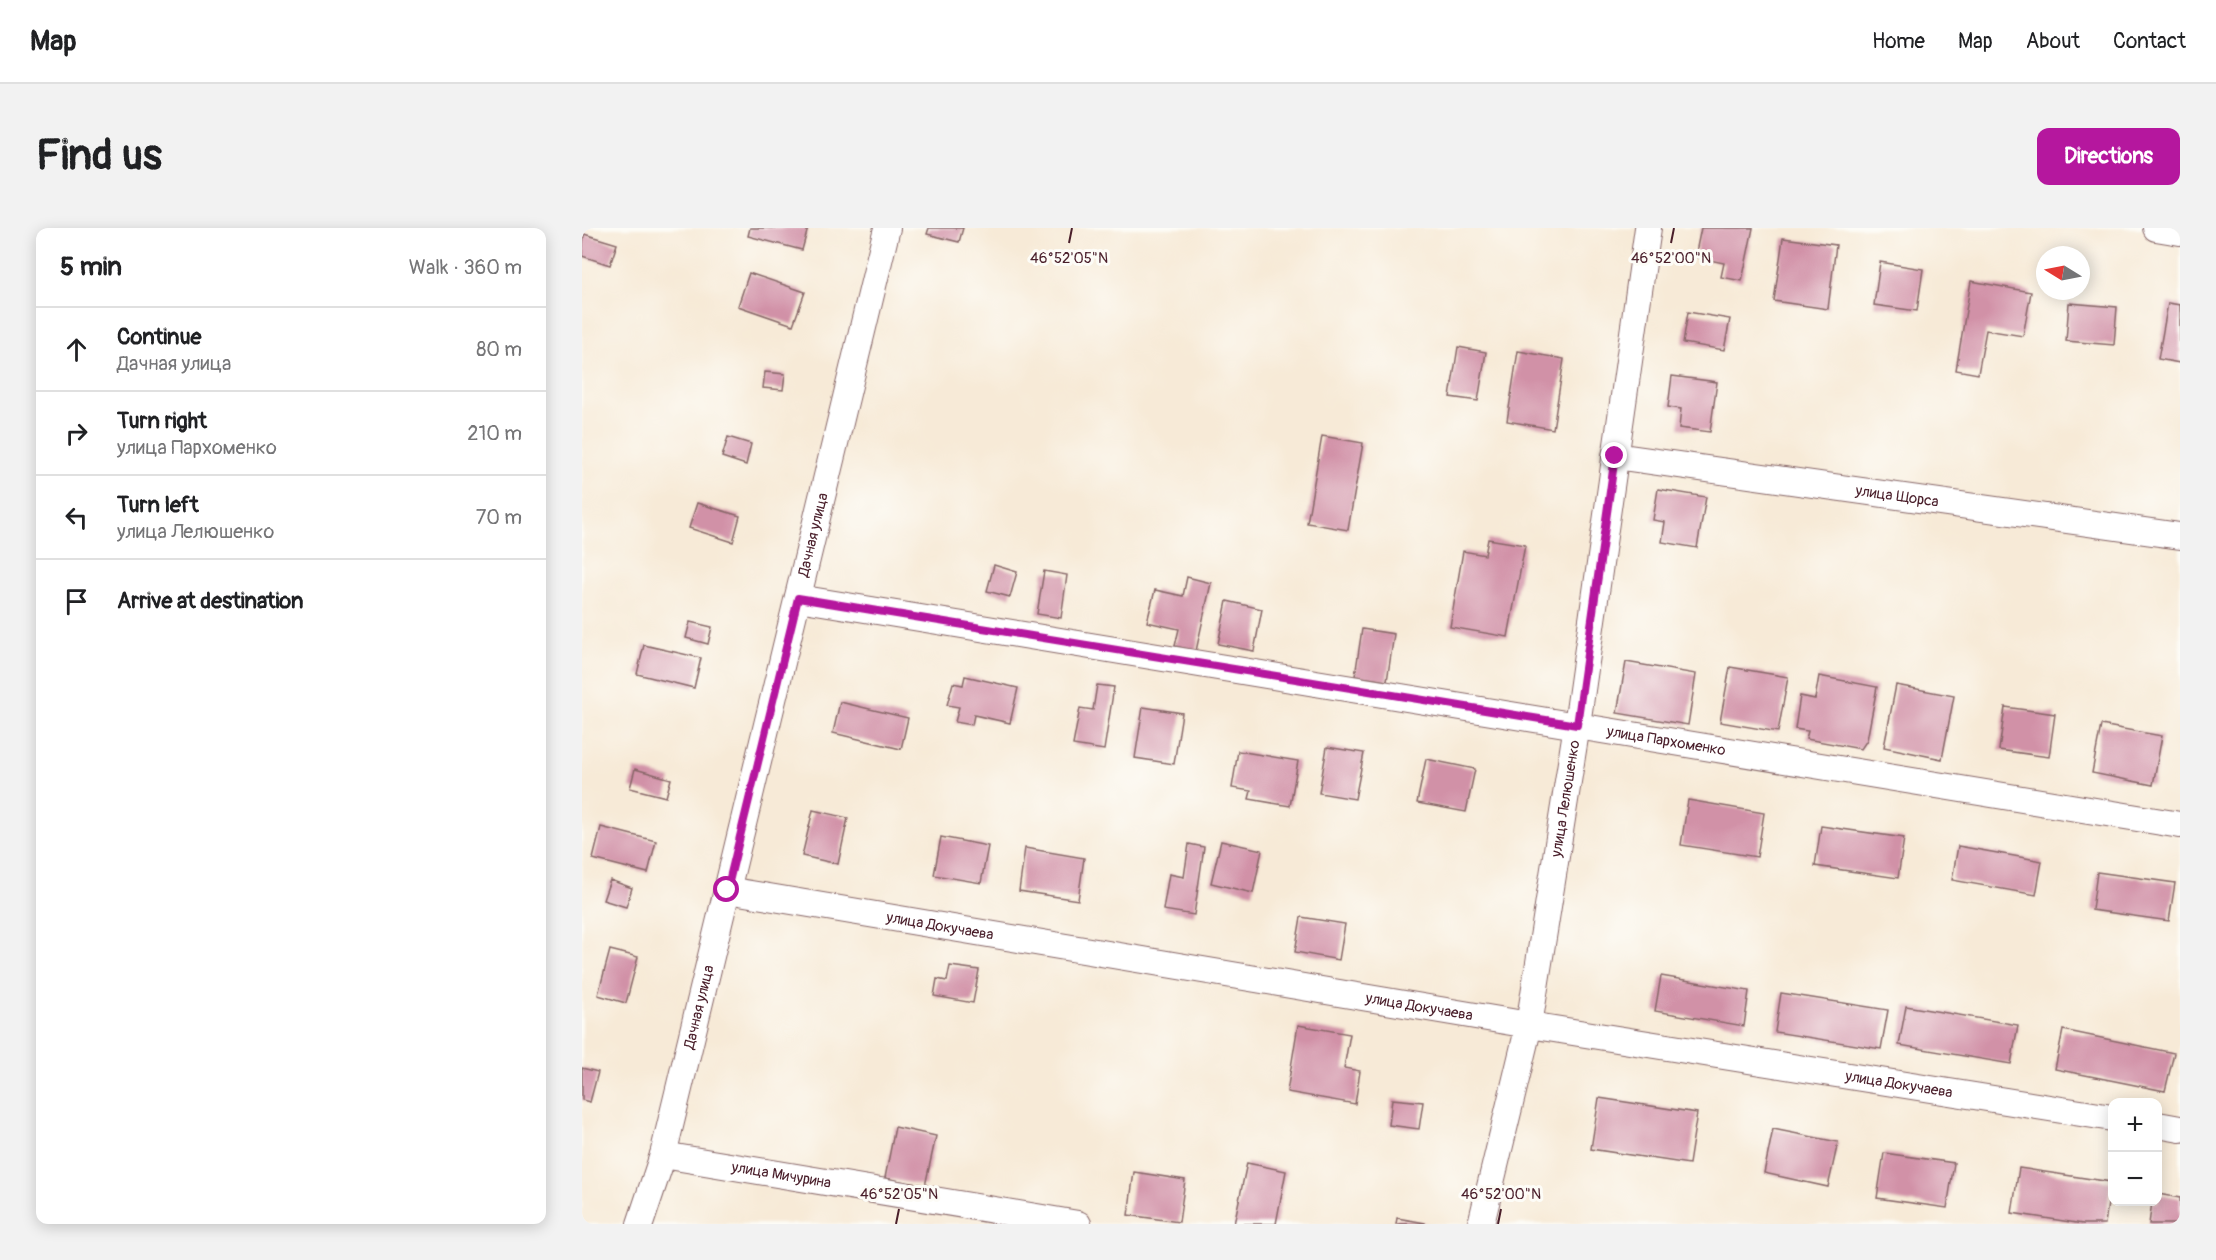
<!DOCTYPE html>
<meta charset="utf-8">
<style>
:root{--surface:#fff;--page:#f2f2f2;--text:#202124;--muted:#757577;--line:#e0e0e0;--accent:#b5179e}
body{margin:0;font-family:Pangolin,sans-serif;background:var(--page);color:var(--text)}
.controls{position:absolute;right:18px;bottom:18px;display:grid;overflow:hidden;border-radius:12px;box-shadow:0 3px 15px #0003}
.controls button{width:54px;height:54px;display:grid;place-items:center;padding:0;border:0;border-bottom:2px solid var(--line);background:var(--surface);color:var(--text);font:30px sans-serif}
.compass{position:absolute;left:1454px;top:18px;width:54px;height:54px;border-radius:50%;background:var(--surface);box-shadow:0 3px 15px #0003;rotate:280deg}
.stop{position:absolute;width:18px;height:18px;margin:-14px;border:4px solid #b5179e;border-radius:50%;background:#fff}
.stop.end{background:#b5179e;border-color:#fff;box-shadow:0 2px 6px #0008}
.list{margin:0;padding:0;list-style:none}
h2{display:flex;justify-content:space-between;align-items:center;height:78px;margin:0;padding:0 24px;font-size:26px}
h2 small{font-size:20px;font-weight:400;color:var(--muted)}
.list li{display:grid;grid-template-columns:39px 1fr auto;gap:18px;align-items:center;box-sizing:border-box;height:84px;padding:0 24px;border-top:2px solid var(--line)}
.list b{display:block;font-size:22px;white-space:nowrap}
.list p{margin:0;font-size:20px;white-space:nowrap;color:var(--muted)}
.list em{font-size:20px;font-style:normal;color:var(--muted)}
.icon{flex:none;width:33px;height:33px;fill:none;stroke:currentColor;stroke-width:2;stroke-linecap:round;stroke-linejoin:round}
.map{position:relative;flex:none;width:1598px;height:996px;overflow:hidden;border-radius:12px}
header{display:flex;align-items:center;gap:36px;box-sizing:border-box;height:84px;padding:0 30px;background:var(--surface);border-bottom:2px solid var(--line)}
header strong{font-size:28px}
nav{display:flex;gap:33px;margin-inline-start:auto;font-size:21px}
.intro{display:flex;align-items:center;justify-content:space-between;box-sizing:border-box;height:144px;padding:0 36px}
h1{margin:0;font-size:42px}
.button{padding:15px 27px;border-radius:12px;background:var(--accent);color:#fff;font-size:21px;font-weight:700}
main{display:flex;gap:36px;padding:0 36px}
aside{flex:1;background:var(--surface);border-radius:12px;box-shadow:0 3px 15px #0003}
.map>svg:first-child{display:block}
</style>
<header>
<strong>Map</strong>
<nav><a>Home</a><a>Map</a><a>About</a><a>Contact</a></nav>
</header>
<div class="intro"><h1>Find us</h1><a class="button">Directions</a></div>
<main>
<aside>
<h2>5 min<small>Walk · 360 m</small></h2>
<ul class="list">
<li><svg class="icon" aria-label="ahead" viewBox="0 0 24 24"><path d="M12 20V5M6 11l6-6 6 6"/></svg><div><b>Continue</b><p>Дачная улица</p></div><em>80 m</em></li>
<li><svg class="icon" aria-label="right" viewBox="0 0 24 24"><path d="M7 20v-9h11M14 6l5 5-5 5"/></svg><div><b>Turn right</b><p>улица Пархоменко</p></div><em>210 m</em></li>
<li><svg class="icon" aria-label="left" viewBox="0 0 24 24"><path d="M17 20v-9H6M10 6l-5 5 5 5"/></svg><div><b>Turn left</b><p>улица Лелюшенко</p></div><em>70 m</em></li>
<li><svg class="icon" aria-label="arrive" viewBox="0 0 24 24"><path d="M6 21V4h12l-3 4 3 4H6"/></svg><div><b>Arrive at destination</b></div></li>
</ul>
</aside>
<div class="map">
<svg width="1598" height="996" viewBox="0 0 1598 996">
<rect width="100%" height="100%" fill="#fdfcf7"/>
<filter id="ink" filterUnits="userSpaceOnUse"><feTurbulence type="fractalNoise" baseFrequency=".0167" numOctaves="2"/><feDisplacementMap in="SourceGraphic" scale="12" xChannelSelector="R" yChannelSelector="G"/><feConvolveMatrix kernelMatrix="1 2 1 2 8 2 1 2 1" color-interpolation-filters="sRGB"/></filter>
<filter id="wash" filterUnits="userSpaceOnUse"><feTurbulence type="fractalNoise" baseFrequency=".008" numOctaves="4" result="noise"/><feDisplacementMap in="SourceGraphic" scale="24" xChannelSelector="R" yChannelSelector="G"/><feGaussianBlur stdDeviation="1.35" result="paint"/><feColorMatrix in="noise" values="0 0 0 0 0 0 0 0 0 0 0 0 0 0 0 0 0 1.4 0 .05"/><feComposite in="paint" operator="in"/></filter>
<g filter="url(#wash)">
<rect width="100%" height="100%" fill="#f7ead7"/>
<g id="blocks">
<path fill="#d191a7" d="M168,0H226L220,22L166,8Z
M347,0H381L377,14L345,6Z
M1119,0H1171L1160,53L1139,49L1142,35L1113,29Z
M2,6L35,16L28,37L0,28Z
M1201,10L1254,17L1246,81L1192,73Z
M1298,34L1341,41L1335,83L1292,77Z
M167,45L223,64L211,97L156,78Z
M1389,53L1449,64L1441,108L1404,102L1396,146L1374,142Z
M1487,75L1535,79L1532,117L1484,113Z
M1586,75L1598,77V135L1576,131Z
M1106,84L1148,91L1142,122L1101,115Z
M876,119L904,124L896,173L868,169Z
M936,123L982,131L971,201L925,193Z
M183,144L203,146L201,162L181,160Z
M1090,148L1135,154L1128,204L1097,200L1099,181L1086,179Z
M740,208L781,215L766,302L725,295Z
M146,209L169,216L164,237L140,229Z
M1076,261L1124,269L1115,320L1080,314L1083,294L1071,292Z
M115,275L158,288L151,314L107,300Z
M906,311L943,317L926,409L868,399L881,323L903,327Z
M412,337L435,344L428,369L405,363Z
M462,343L485,347L479,390L455,386Z
M605,349L629,355L614,423L593,418L597,401L565,394L573,362L601,368Z
M645,373L680,381L672,423L636,416Z
M108,394L130,399L126,416L104,410Z
M780,401L812,406L805,453L773,448Z
M62,417L119,430L112,460L55,446Z
M1044,434L1114,446L1106,497L1035,485Z
M1148,439L1206,449L1196,504L1138,494Z
M383,448L436,460L428,495L392,487L390,497L373,494L377,479L365,477L371,455L381,457Z
M1237,448L1295,459L1285,512L1279,521L1224,511L1226,503L1213,501L1218,468L1233,471Z
M515,457L532,459L522,522L491,517L498,480L511,482Z
M1314,457L1372,468L1360,531L1302,519Z
M258,474L326,490L319,521L251,505Z
M561,479L600,485L592,536L553,530Z
M1423,479L1473,486L1467,529L1417,522Z
M1519,497L1580,508L1571,557L1510,545Z
M745,519L782,525L773,571L737,565Z
M656,523L716,533L708,578L667,571L669,563L650,560Z
M844,531L893,541L884,584L835,575Z
M53,541L89,551L84,569L48,560Z
M1106,572L1182,585L1175,629L1099,617Z
M231,582L266,590L256,636L220,628Z
M1239,598L1322,610L1316,650L1233,638Z
M19,599L74,613L66,645L11,631Z
M359,609L406,618L399,655L352,647Z
M639,613L680,622L671,665L629,655Z
M607,616L622,619L612,687L581,682L587,646L602,649Z
M1376,618L1460,633L1454,667L1370,652Z
M443,620L502,630L496,672L437,663Z
M1515,644L1593,655L1587,693L1510,682Z
M28,652L50,660L44,679L21,672Z
M719,689L763,696L757,732L713,724Z
M28,722L56,729L44,775L16,767Z
M368,738L397,742L391,775L352,768L355,751L365,753Z
M1079,748L1167,763L1162,798L1073,783Z
M1199,765L1306,782L1299,821L1193,804Z
M1324,778L1436,797L1429,836L1317,817Z
M716,797L768,806L762,840L778,843L773,876L705,864Z
M1481,802L1592,825L1583,863L1473,841Z
M0,840L16,844L8,874L0,872Z
M1017,870L1115,885L1107,936L1009,921Z
M810,871L841,874L837,901L807,897Z
M313,899L354,908L343,958L303,950Z
M1191,901L1256,914L1246,959L1182,945Z
M1302,925L1372,935L1365,980L1295,970Z
M665,935L704,943L694,996H652Z
M1437,940L1529,954L1523,996H1501L1430,985Z
M552,944L603,952L597,994L546,987Z
M1576,966L1598,970V996H1567L1570,974H1576Z
M815,990L843,995V996H814Z"/>
</g>
</g>
<g filter="url(#ink)">
<use href="#blocks" fill-opacity="0" stroke="#876667" stroke-width="1.5"/>
<g fill="none" stroke-linecap="round" stroke-linejoin="round">
<g stroke="#876667" stroke-width="28">
<g id="street">
<path d="M1574,0L1598,4"/>
<path id="s1" d="M1033,228L1598,308"/>
<path id="s2" d="M216,370L1598,597"/>
<path id="s3" d="M145,662L947,797L1530,890"/>
<path d="M1576,897L1598,901"/>
<path id="s4" d="M81,927L496,996"/>
<path id="s5" d="M58,996L81,927L305,0"/>
<path id="s6" d="M899,996L947,797L995,497L1066,0"/>
</g>
</g>
<use href="#street" stroke="#fff" stroke-width="26"/>
</g>
</g>
<g fill="none" stroke-linecap="round" stroke-linejoin="round" filter="url(#ink)">
<path stroke="#b5179e" stroke-width="8" d="M145,662L216,370L995,497L1033,228"/>
</g>
<path fill="none" stroke="#4a1f2b" stroke-width="2" d="M487,15L490,0M1089,15L1092,0M314,996L317,981M916,996L919,981"/>
<g text-anchor="middle" dominant-baseline="central" stroke-width="6" stroke-linejoin="round" paint-order="stroke">
<g font-size="15" fill="#4a1f2b" stroke="#fdfcf7">
<text stroke="none"><textPath href="#s1" startOffset="285">улица Щорса</textPath></text>
<text stroke="none"><textPath href="#s5" startOffset="711">Дачная улица</textPath></text>
<text stroke="none"><textPath href="#s2" startOffset="880">улица Пархоменко</textPath></text>
<text stroke="none"><textPath href="#s6" startOffset="434">улица Лелюшенко</textPath></text>
<text stroke="none"><textPath href="#s3" startOffset="216">улица Докучаева</textPath></text>
<text stroke="none"><textPath href="#s5" startOffset="225">Дачная улица</textPath></text>
<text stroke="none"><textPath href="#s3" startOffset="702">улица Докучаева</textPath></text>
<text stroke="none"><textPath href="#s3" startOffset="1188">улица Докучаева</textPath></text>
<text stroke="none"><textPath href="#s4" startOffset="120">улица Мичурина</textPath></text>
</g>
</g>
<g font-size="15" text-anchor="middle" fill="#4a1f2b" stroke="#fdfcf7" stroke-width="6" stroke-linejoin="round" paint-order="stroke">
<text x="487" y="35">46°52'05"N</text>
<text x="1089" y="35">46°52'00"N</text>
<text x="317" y="971">46°52'05"N</text>
<text x="919" y="971">46°52'00"N</text>
</g>
</svg>
<div class="controls">
<button>+</button>
<button>−</button>
</div>
<svg class="compass" viewBox="-18 -18 36 36"><path d="M0-13l5 13h-10z" fill="#e53935"/><path d="M0 13l5-13h-10z" fill="#757577"/></svg>
<div class="stop" style="left:145px;top:662px"></div>
<div class="stop end" style="left:1033px;top:228px"></div>
</div>
</main>
